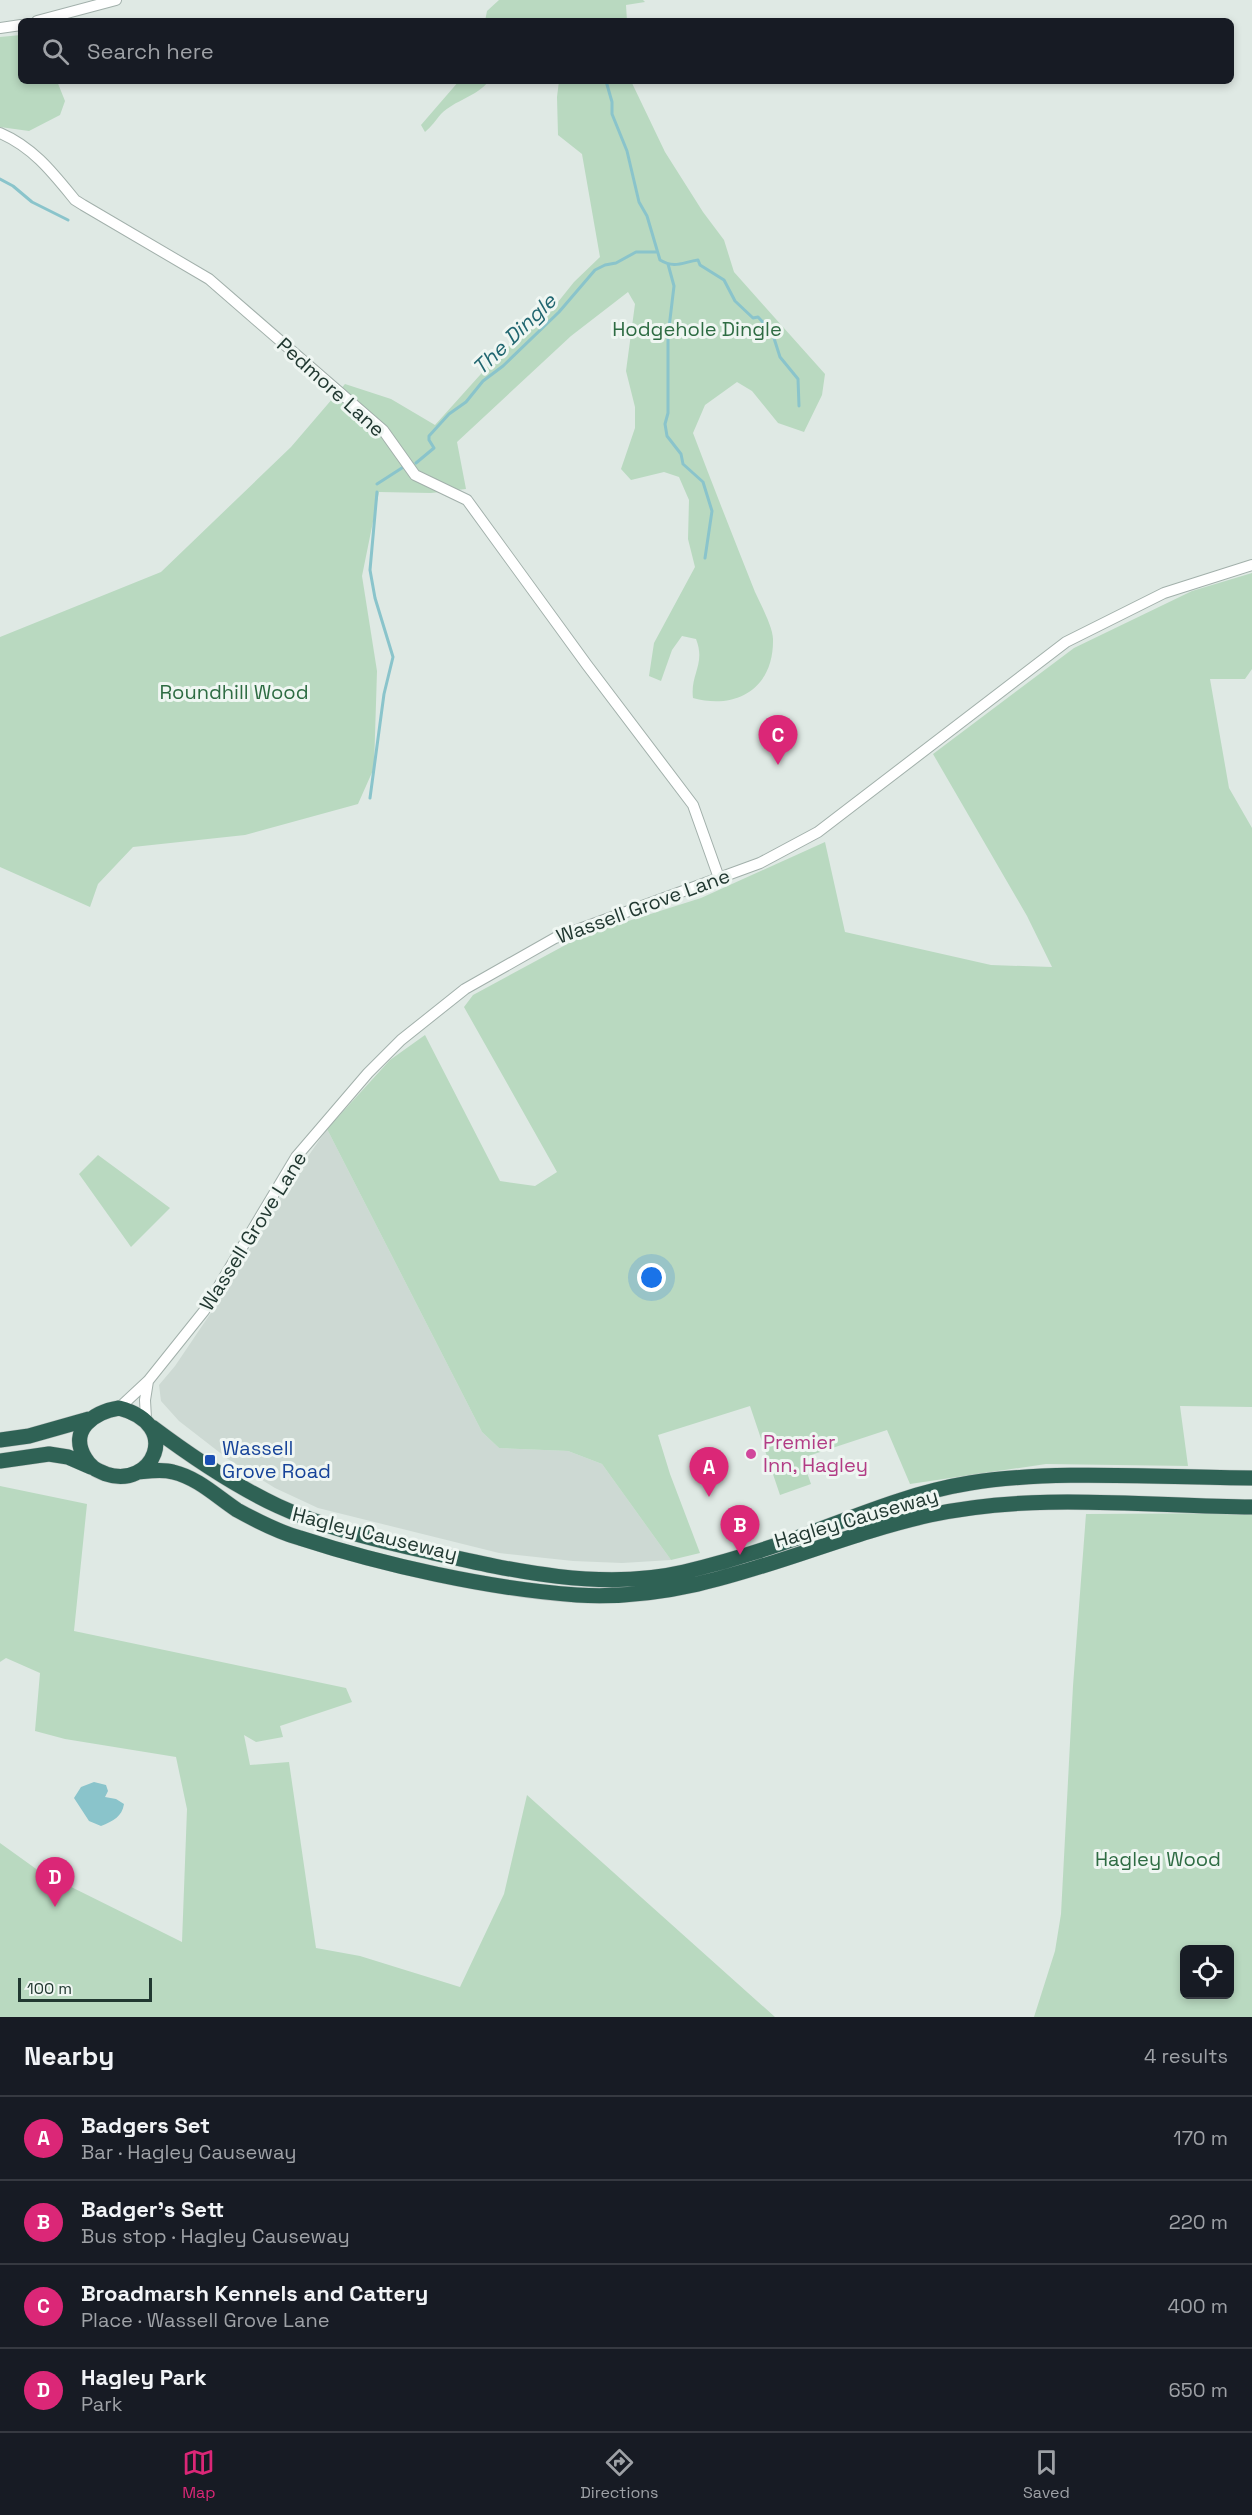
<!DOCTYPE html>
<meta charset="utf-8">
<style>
:root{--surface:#171b24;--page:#242831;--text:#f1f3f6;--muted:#9ea1a6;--line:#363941;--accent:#db2777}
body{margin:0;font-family:"Space Grotesk",sans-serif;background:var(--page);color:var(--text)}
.controls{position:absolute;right:18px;bottom:18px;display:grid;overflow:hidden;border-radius:9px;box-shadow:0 3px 9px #0003}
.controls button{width:54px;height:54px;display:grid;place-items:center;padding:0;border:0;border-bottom:2px solid var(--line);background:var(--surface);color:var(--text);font:30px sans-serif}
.scale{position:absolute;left:18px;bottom:15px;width:134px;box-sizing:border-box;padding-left:6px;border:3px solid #213831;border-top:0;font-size:16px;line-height:21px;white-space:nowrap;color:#213831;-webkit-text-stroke:4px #eff6f2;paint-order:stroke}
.you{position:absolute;left:652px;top:1278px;width:21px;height:21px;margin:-15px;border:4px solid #fff;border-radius:50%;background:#1a73e8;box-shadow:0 0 0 9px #1a73e833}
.badge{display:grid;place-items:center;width:39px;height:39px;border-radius:50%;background:var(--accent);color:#fff;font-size:20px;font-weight:700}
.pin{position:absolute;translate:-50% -50px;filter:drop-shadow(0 2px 3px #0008)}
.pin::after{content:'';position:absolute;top:32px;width:21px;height:18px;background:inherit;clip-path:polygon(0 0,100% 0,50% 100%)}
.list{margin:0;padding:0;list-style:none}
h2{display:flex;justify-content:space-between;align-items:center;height:78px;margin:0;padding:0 24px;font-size:26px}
h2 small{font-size:20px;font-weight:400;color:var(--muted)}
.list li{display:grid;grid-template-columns:39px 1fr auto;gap:18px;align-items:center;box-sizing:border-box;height:84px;padding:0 24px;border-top:2px solid var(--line)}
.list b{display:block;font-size:22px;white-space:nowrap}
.list p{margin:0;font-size:20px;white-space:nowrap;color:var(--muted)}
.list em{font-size:20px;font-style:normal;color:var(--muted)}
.icon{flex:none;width:33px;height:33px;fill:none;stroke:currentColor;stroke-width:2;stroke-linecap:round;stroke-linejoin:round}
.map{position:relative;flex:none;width:1252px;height:2017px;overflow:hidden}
.search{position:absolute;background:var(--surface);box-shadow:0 3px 9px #0003;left:18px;right:18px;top:18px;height:66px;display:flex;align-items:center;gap:15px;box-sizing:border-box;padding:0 21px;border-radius:9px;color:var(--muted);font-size:22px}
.sheet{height:414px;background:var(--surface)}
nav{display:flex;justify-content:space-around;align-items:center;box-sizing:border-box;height:84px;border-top:2px solid var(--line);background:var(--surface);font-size:16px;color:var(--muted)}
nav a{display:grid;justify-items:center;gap:3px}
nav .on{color:var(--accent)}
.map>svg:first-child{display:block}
</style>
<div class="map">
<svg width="1252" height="2017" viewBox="0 0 1252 2017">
<rect width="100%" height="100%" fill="#dfe9e4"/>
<path fill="#cdd9d3" d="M327,1129L482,1432L499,1448L568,1451L602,1464L671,1560L622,1563L573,1561L499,1553L318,1508L275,1488L228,1459L179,1421L161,1401L159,1385L175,1366L227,1289L275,1204Z"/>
<path fill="#b9d9c0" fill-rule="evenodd" d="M499,0H643L645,2L626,5L627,21H485L487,11Z
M21,35V81H57L65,101L60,115L29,131L0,127V37Z
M459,81H489C476,97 455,100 441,114C435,121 432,126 425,132L421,125Z
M559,81H631L665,152L703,212L724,240L734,272L825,374L822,395L804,432L778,423L752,391L737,382L705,405L693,433C713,486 734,539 755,592C760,603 773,627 773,639C774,688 737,710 693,698C690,674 706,664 696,639L682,636L672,650L661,681L649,676L654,643L695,567L688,539L689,500L679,477L664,472L631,480L621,469L635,428V407L626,371L635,304L628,292L571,336L457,442L466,489L431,493L379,492L362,576L377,671L374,768L358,804L245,835L133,847L98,884L90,907L0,867V637L161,572L291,447L345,384L391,399L435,425L498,355L546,317L574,282L600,257L582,154L558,135L557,97Z
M1252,573V669L1245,679H1210L1229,788L1252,828V1407L1180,1406L1188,1466L1046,1464L910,1484L887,1430L802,1458L811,1484L780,1495L750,1406L658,1435L670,1474L700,1553L671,1560L602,1464L568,1451L499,1448L482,1432L327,1129L390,1060L425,1035L500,1181L535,1186L557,1172L464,1007L473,995L584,935L701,898L825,842L845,932L991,965L1052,967L1027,916L933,754L1074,648L1192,591Z
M98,1155L170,1208L131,1247L79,1174Z
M0,1486L87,1504L74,1631L346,1688L352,1702L280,1726L283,1737L256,1742L244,1735L250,1765L289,1762L316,1948L360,1956L460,1987L504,1894L527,1795L775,2017H0V1843L39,1871L182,1942L187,1809L176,1757L65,1739L35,1731L40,1673L6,1658L0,1662Z
M1252,1513V2017H1034L1055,1951L1061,1914L1073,1686L1086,1514ZM1184,1950H1230V1994H1184Z"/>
<path fill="#8ac4cb" d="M94,1782L106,1785L108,1791L105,1797L116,1799L124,1804C122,1817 113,1821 101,1826L89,1821L74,1798L81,1787Z"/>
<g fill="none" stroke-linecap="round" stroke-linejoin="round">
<path stroke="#8ac4cb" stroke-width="3" d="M606,81L612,102V114L627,151L639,202L647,216L660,260C675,269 683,262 698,260L700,265L724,280L735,301L753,318L758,317L772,332L780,357L798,379L799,406
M0,179L13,186L32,202L68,220
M668,264L674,286L668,336V413L665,424L667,436L681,454L683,464L703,482L712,511L705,558
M416,463L434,448L429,440V436L449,414L466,402L483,381L503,366L559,312L595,270L605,265L616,263L636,252H657
M377,484L405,466
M370,798L384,694L393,657L375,598L370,570L377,492"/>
<g stroke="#a2b0ab" stroke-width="12">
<path id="minor" d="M37,21L116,0
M0,28L21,25
M0,133C33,147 53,173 75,200L83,205L209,279L383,430L415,475L467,500L587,665L693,805L719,878
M119,1408L148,1381L204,1311L296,1157L368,1073L401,1040L465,989L555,938L760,863L818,832L1066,642L1164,593L1252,565
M146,1419L145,1400L148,1381"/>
</g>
<g stroke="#bcc3c1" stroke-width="16">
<path id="highway" d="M119,1408C184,1425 152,1490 106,1474C96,1470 90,1467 85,1458C68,1430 94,1412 119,1408Z
M152,1427C192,1457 233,1485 278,1506C323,1527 373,1539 421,1550C505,1569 598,1592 684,1572C721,1563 758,1552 794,1539C852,1518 908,1493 970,1483C1058,1469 1162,1478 1252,1478
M0,1440L29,1436L89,1419
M0,1461L49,1454L68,1457L91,1467
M138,1472C149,1471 162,1469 173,1472C198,1478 216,1496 237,1510C257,1521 278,1532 300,1538C383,1565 490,1589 577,1595C705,1603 809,1542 930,1515C1036,1492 1144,1506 1252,1507"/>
</g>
<use href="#minor" stroke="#fff" stroke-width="10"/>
<use href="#highway" stroke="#2f6255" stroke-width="15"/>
</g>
<circle fill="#d1479c" stroke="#eff6f2" stroke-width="2" cx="751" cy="1454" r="6"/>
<rect fill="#1a4fb4" stroke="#eff6f2" stroke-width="2" x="204" y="1454" width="12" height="12" rx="3"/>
<g text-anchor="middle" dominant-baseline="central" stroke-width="6" stroke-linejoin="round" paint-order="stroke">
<g font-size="20" fill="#2e6c43" stroke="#eff6f2">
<text x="697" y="329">Hodgehole Dingle</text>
<text x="234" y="692">Roundhill Wood</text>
<text x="1158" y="1859">Hagley Wood</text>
</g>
<g font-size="20" fill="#213831" stroke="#eff6f2">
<text transform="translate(331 387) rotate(42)">Pedmore Lane</text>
<text transform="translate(643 906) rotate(-20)">Wassell Grove Lane</text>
<text transform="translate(253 1231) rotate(-58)">Wassell Grove Lane</text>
<text transform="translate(856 1518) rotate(-16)">Hagley Causeway</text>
<text transform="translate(375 1534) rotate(14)">Hagley Causeway</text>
</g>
<g font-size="20" fill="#b23c85" stroke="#eff6f2" text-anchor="start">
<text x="763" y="1442">Premier<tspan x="763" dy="23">Inn, Hagley</tspan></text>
</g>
<g font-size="20" fill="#164399" stroke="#eff6f2" text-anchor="start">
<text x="222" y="1448">Wassell<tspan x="222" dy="23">Grove Road</tspan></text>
</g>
<g font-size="21" font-style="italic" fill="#206670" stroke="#eff6f2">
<text transform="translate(514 334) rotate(-44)">The Dingle</text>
</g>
</g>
</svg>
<div class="controls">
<button><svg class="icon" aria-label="locate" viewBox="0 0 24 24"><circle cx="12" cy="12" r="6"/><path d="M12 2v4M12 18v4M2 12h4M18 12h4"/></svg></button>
</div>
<div class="scale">100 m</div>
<div class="you"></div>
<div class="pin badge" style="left:709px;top:1497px">A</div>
<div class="pin badge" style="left:740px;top:1555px">B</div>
<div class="pin badge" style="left:778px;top:765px">C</div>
<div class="pin badge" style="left:55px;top:1907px">D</div>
<div class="search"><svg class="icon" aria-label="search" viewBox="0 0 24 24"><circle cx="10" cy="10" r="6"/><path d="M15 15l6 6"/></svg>Search here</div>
</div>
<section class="sheet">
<h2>Nearby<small>4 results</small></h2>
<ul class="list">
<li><span class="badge">A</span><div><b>Badgers Set</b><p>Bar · Hagley Causeway</p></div><em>170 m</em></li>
<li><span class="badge">B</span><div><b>Badger's Sett</b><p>Bus stop · Hagley Causeway</p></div><em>220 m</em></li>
<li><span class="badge">C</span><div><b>Broadmarsh Kennels and Cattery</b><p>Place · Wassell Grove Lane</p></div><em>400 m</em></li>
<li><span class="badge">D</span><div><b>Hagley Park</b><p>Park</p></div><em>650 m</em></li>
</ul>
</section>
<nav>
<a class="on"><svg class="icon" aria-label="map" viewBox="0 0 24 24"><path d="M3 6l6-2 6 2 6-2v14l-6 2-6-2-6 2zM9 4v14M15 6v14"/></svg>Map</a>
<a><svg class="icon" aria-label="directions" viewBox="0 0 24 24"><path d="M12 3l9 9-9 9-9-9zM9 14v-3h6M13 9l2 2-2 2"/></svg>Directions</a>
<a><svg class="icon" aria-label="saved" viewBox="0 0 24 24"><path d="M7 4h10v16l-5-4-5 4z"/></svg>Saved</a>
</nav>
